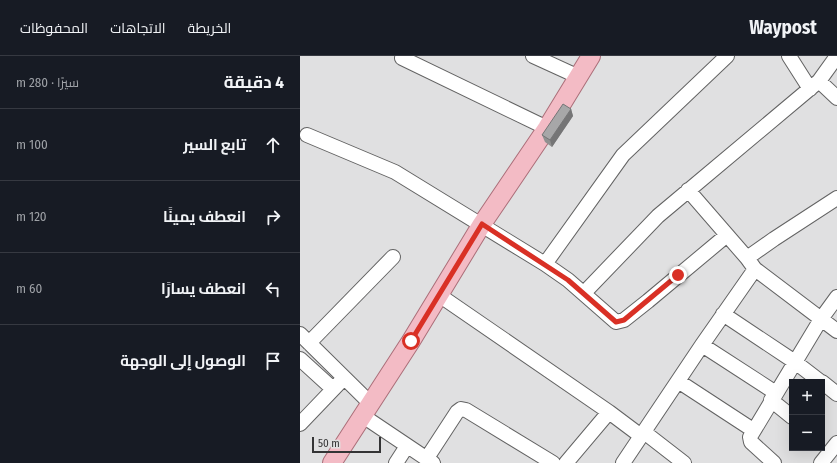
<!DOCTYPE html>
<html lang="ar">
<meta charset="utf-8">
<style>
:root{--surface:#171b24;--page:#20242c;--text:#f1f3f6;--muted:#9ea1a6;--line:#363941}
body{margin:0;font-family:"Fira Sans Condensed",Cairo,sans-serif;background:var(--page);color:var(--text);direction:rtl}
.controls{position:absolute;right:12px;bottom:12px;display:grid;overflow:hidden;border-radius:0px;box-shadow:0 4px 16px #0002}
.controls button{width:36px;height:36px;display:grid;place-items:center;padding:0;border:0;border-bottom:1px solid var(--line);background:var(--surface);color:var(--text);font:20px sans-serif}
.scale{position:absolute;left:12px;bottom:10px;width:69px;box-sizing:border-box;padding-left:4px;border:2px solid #343435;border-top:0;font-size:11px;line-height:14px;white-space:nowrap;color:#343435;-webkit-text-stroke:3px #e0e0e1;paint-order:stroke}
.stop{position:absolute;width:12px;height:12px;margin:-9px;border:3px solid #d93025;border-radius:50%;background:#fff}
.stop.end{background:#d93025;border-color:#fff;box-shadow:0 1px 4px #0008}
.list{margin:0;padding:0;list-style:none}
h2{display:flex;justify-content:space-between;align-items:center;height:52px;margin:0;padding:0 16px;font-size:17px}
h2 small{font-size:13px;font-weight:400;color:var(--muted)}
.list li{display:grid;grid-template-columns:26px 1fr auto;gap:12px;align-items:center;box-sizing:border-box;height:72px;padding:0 16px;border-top:1px solid var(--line)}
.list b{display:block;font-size:15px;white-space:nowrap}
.list em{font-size:13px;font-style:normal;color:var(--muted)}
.icon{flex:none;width:22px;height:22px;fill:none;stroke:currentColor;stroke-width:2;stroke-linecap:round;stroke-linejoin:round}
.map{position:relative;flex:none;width:537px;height:407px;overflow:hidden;direction:ltr}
header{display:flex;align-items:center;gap:24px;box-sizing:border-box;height:56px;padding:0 20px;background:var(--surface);border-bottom:1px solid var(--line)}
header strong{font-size:19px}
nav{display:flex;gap:22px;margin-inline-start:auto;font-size:14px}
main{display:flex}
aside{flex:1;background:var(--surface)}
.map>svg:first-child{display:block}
</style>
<header>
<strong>Waypost</strong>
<nav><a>الخريطة</a><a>الاتجاهات</a><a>المحفوظات</a></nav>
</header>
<main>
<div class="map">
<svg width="537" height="407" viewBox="0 0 537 407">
<rect width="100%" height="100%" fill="#e0e0e1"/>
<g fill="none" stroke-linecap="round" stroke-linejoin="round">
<g stroke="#636363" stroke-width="16">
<path id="minor" d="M233,0L279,21
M489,0L510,33
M102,2L247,72
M519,25L537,42
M7,79L95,116L245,208L268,224L316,266L324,264L348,245L427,179
M388,134L447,202L455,213L537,275
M447,202L474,183L537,142
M245,208L323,99L427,0
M284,237L358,160L519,25L537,0
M139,239L309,356L341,380
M423,258L495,306L521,326
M0,278L71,348
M9,287L93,201
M402,289L476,337
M0,303L33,333
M378,325L453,374
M522,326L537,338
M471,344L492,361
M63,360L133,407
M0,368L44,322
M344,376L384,407
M127,402L157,356L161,353L166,354L253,407
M96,407L107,390
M266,407L309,356
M323,407L402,289L455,213
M474,407L451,386L450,381L521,263L537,241
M521,407L537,387"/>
</g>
<g stroke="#ab6e79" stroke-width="20">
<path id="major" d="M32,407L111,285L182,168L247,72L291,0"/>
</g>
<use href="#minor" stroke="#fff" stroke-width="14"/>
<use href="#major" stroke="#f3bbc5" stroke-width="18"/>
</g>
<path fill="#909090" d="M271,53L273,60L252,91L245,86L242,79Z"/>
<path fill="#757576" d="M271,53L273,60L252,91L250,84Z"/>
<path fill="#a7a7a8" stroke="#757576" d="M263,48L271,53L250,84L242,79Z"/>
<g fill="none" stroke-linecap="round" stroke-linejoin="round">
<path stroke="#d93025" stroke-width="5" d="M111,285L182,168L268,224L316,266L324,264L378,219"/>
</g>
</svg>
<div class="controls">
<button>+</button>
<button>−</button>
</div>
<div class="scale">50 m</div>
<div class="stop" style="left:111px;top:285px"></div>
<div class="stop end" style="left:378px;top:219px"></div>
</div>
<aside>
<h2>4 دقيقة<small>سيرًا · 280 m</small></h2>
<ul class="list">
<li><svg class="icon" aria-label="ahead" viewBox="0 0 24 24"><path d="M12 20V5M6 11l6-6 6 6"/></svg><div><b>تابع السير</b></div><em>100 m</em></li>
<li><svg class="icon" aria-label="right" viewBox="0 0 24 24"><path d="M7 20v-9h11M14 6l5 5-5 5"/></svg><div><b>انعطف يمينًا</b></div><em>120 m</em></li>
<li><svg class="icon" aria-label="left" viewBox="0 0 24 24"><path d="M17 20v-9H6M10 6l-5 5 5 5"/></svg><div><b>انعطف يسارًا</b></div><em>60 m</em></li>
<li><svg class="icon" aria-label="arrive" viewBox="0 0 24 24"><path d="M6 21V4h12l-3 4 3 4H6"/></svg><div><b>الوصول إلى الوجهة</b></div></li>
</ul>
</aside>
</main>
